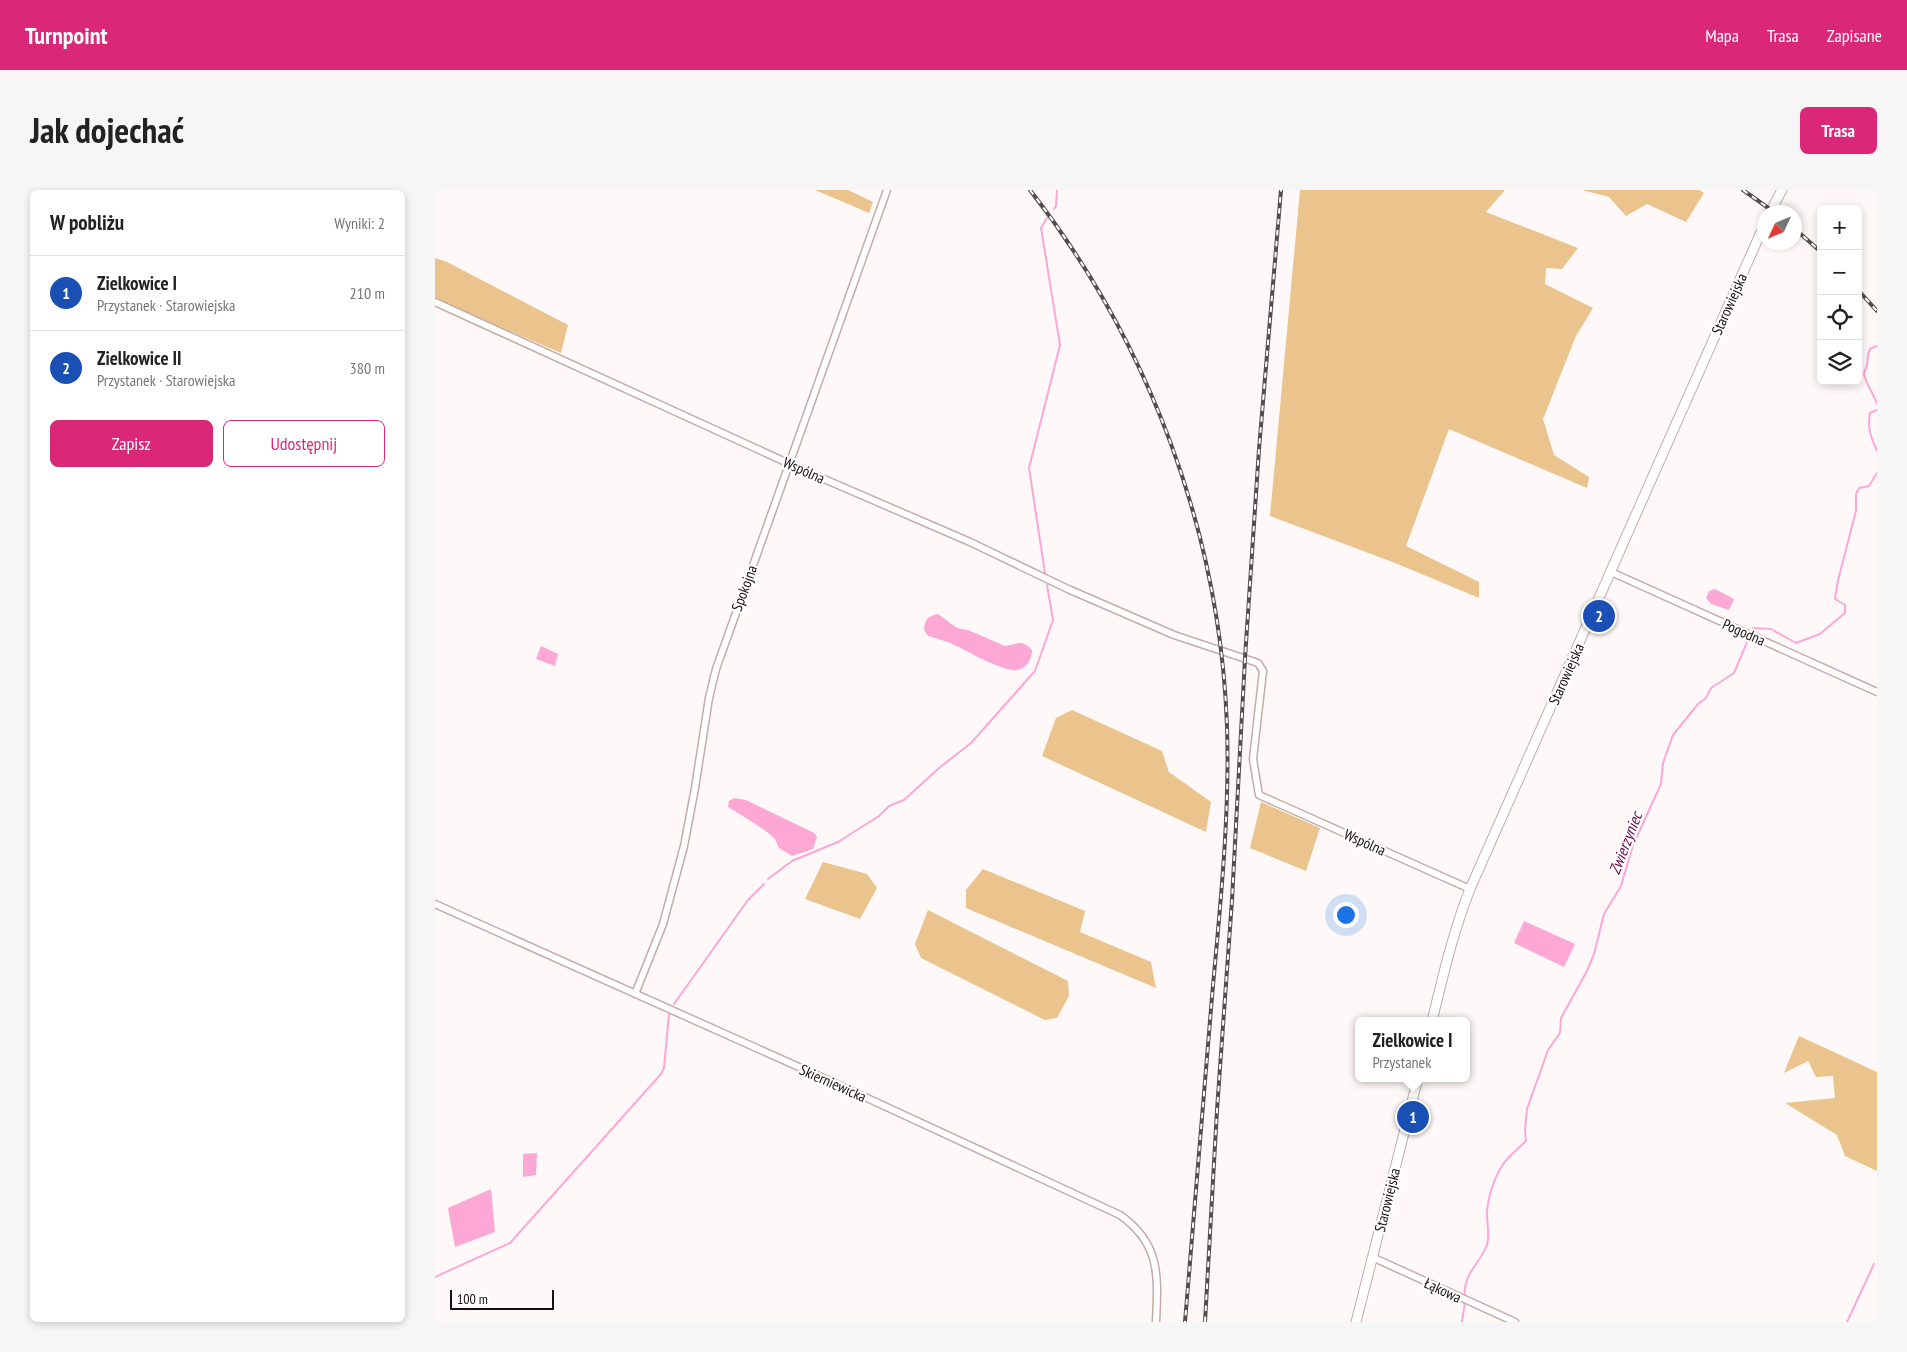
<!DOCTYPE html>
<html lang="pl">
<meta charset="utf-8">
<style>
:root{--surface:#fff;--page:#f6f6f6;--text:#222;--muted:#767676;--line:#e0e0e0;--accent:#db2777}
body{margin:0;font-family:"PT Sans Narrow",sans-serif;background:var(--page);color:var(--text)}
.controls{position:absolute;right:15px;top:15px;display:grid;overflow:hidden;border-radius:8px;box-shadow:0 2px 8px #0003}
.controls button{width:45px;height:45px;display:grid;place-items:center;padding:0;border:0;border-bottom:1px solid var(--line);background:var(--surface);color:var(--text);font:25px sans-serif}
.compass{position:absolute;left:1322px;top:15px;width:45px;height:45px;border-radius:50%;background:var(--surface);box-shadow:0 2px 8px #0003;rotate:226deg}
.scale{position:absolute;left:15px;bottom:12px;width:104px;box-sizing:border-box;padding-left:5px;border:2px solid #170f0d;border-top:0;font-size:14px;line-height:18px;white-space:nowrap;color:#170f0d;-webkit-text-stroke:4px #fff;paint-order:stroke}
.you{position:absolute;left:910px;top:724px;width:18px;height:18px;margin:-12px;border:4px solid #fff;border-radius:50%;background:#1a73e8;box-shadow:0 0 0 8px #1a73e833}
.badge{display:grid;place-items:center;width:32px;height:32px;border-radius:50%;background:var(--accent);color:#fff;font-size:16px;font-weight:700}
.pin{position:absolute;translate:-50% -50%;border:2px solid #fff;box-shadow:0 1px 5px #0006}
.popup{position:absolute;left:920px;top:827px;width:115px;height:65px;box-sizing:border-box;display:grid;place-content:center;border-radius:8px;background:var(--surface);filter:drop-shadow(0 1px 4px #0005);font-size:16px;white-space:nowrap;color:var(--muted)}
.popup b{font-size:19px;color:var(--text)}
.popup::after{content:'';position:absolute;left:50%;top:100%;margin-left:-10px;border:10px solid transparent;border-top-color:var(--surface)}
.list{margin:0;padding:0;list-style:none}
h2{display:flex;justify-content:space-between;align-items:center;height:65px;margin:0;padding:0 20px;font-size:21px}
h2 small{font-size:16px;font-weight:400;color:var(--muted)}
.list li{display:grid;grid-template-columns:32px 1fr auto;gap:15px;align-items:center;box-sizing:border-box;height:75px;padding:0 20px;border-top:1px solid var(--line)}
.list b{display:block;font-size:19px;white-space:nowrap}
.list p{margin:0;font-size:16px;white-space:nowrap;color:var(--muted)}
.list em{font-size:16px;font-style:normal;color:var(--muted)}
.actions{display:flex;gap:10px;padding:15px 20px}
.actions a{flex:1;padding:11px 0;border:1px solid var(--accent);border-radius:8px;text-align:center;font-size:18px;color:var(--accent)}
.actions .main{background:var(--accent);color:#fff}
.icon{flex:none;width:28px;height:28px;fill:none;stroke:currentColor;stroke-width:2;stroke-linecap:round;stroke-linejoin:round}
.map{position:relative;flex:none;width:1442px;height:1132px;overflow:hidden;border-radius:8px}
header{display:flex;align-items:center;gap:30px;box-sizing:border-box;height:70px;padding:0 25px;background:var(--accent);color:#fff}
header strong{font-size:24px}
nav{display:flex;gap:28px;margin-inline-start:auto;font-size:18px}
.intro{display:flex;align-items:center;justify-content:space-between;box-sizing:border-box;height:120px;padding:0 30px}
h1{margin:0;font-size:35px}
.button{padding:12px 22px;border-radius:8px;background:var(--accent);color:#fff;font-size:18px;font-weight:700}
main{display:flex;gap:30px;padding:0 30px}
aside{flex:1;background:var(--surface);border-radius:8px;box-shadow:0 2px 8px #0003}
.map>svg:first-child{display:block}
</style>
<header>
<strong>Turnpoint</strong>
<nav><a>Mapa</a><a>Trasa</a><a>Zapisane</a></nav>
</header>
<div class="intro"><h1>Jak dojechać</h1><a class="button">Trasa</a></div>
<main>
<aside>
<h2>W pobliżu<small>Wyniki: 2</small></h2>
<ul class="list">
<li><span class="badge" style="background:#1a4fb4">1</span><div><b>Zielkowice I</b><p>Przystanek · Starowiejska</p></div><em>210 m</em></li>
<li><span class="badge" style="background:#1a4fb4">2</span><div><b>Zielkowice II</b><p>Przystanek · Starowiejska</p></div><em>380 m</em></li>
</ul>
<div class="actions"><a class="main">Zapisz</a><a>Udostępnij</a></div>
</aside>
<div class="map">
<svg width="1442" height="1132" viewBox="0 0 1442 1132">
<rect width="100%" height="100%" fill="#fef9f8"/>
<path fill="#eac38d" d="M380,0H413L438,12L434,23Z
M865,0H1070L1051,22L1143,58L1127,79L1111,78L1110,94L1158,118L1141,146L1108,229L1119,265L1154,287L1152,298L1014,239L971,356L1044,392V408L960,373L835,326Z
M1147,0H1264L1269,3L1251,32L1212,14L1191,26L1174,7Z
M0,68L12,72L133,135L126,163L0,109Z
M637,520L727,561L734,582L776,612L771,642L607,566L621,528Z
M826,612L885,638L871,681L815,658Z
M388,672L432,684L442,698L425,729L370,709Z
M548,679L650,721L645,742L716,772L721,798L531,718V700Z
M493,720L633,791L634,806L622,828L610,830L486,768L480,754Z
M1364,846L1442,882V981L1410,966L1402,945L1350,913L1400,908L1398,886L1381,887L1373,871L1349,883Z"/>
<path fill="#fda7d4" d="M1280,399L1299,409L1294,420L1276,414L1271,408L1274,401Z
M503,424L522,438L533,440L570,456C584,454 586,449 597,460C597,469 592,478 582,480C569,483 529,459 515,453C508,450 500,448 493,446L489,440C490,430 492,426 503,424Z
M106,456L123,464L120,476L101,469Z
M299,608L311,610L379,643L382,647L378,659L357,666L344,658L340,649L332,642L308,626L293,617L294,611Z
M1089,731L1140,754L1129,777L1079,753Z
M102,963L101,985L88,987V964Z
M56,999L60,1042L20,1057L13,1018Z"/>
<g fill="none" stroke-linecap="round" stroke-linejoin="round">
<path stroke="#fda7d4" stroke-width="2" d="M619,19L621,16L622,0
M1442,156L1435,159C1432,165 1433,168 1432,175C1431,178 1430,180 1429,183C1428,189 1440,206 1442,214
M1442,220L1435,223C1432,238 1436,247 1442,261
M610,383L594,278L625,155L606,38L612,28
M333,689L357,671L403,652L444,626L454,616L469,610L504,578L536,553L600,481L618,430L612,395
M239,814L313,710L329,694
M0,1087L75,1053L226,884L229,878L234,824
M1030,1107C1027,1085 1044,1075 1052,1055C1055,1046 1052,1034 1052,1024C1052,1010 1059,988 1067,976C1072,967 1084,958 1091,951L1090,940L1092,919L1113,860L1125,843L1126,828L1152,781L1159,764L1169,724L1186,696L1198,655L1226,594L1228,573L1238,545L1263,514L1271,508L1276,498L1299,483L1318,438L1336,439L1361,453L1385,444L1410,423V415L1400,409L1403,390L1421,321V304L1424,298L1434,296L1442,283
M1027,1132L1030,1112
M1412,1132L1439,1074"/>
<g stroke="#c4aca7" stroke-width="9">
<path id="street" d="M0,112L366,279L535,352L633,399L739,445L823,473L828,481L818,569L824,605L1035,699
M1176,382L1442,502
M0,714L404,895L685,1025C726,1054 723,1086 721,1132
M200,804L228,734L249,656L260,598L274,508L281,479L452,0
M937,1067L1080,1132"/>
</g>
<g stroke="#c4aca7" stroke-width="11">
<path id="secondary" d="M1335,22L1347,0
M997,831C1008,786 1018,742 1035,699L1330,33
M921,1132L983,888"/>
</g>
<use href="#street" stroke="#fff" stroke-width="6"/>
<use href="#secondary" stroke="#fff" stroke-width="9"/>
<g stroke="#544d4b" stroke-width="4">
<path id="rail" d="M595,0C714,153 785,342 792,536C795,626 785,717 777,807C768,916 759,1024 750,1132
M1308,0L1339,22
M1360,39L1386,62
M1423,100L1442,121
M770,1132L782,920L797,710L810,468L824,259L846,0"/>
</g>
<use href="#rail" stroke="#fff" stroke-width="2" stroke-dasharray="5.5" stroke-linecap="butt"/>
</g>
<g text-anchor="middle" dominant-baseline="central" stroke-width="4.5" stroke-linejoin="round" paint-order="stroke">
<g font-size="15" fill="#170f0d" stroke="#fff">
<text transform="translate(1294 114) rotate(-66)">Starowiejska</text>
<text transform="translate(369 280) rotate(24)">Wspólna</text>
<text transform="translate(309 398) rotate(-70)">Spokojna</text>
<text transform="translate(1309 442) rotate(24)">Pogodna</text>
<text transform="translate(1131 484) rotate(-66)">Starowiejska</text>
<text transform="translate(930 652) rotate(24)">Wspólna</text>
<text transform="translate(398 893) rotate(24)">Skierniewicka</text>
<text transform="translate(952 1010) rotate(-76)">Starowiejska</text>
<text transform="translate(1008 1100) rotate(25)">Łąkowa</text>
</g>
<g font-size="16" font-style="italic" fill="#6a0349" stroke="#fff">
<text transform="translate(1190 653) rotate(-69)">Zwierzyniec</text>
</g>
</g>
</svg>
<div class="controls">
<button>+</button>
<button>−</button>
<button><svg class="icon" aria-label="locate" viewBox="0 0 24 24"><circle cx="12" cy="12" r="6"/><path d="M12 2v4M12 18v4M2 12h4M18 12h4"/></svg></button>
<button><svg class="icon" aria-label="layers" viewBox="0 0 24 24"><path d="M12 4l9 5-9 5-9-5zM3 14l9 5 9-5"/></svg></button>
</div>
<svg class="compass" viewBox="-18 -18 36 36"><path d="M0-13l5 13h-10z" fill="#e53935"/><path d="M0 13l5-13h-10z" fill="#767676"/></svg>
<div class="scale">100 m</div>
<div class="you"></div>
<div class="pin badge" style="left:978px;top:927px;background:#1a4fb4">1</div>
<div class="popup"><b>Zielkowice I</b>Przystanek</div>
<div class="pin badge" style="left:1164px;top:426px;background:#1a4fb4">2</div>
</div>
</main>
